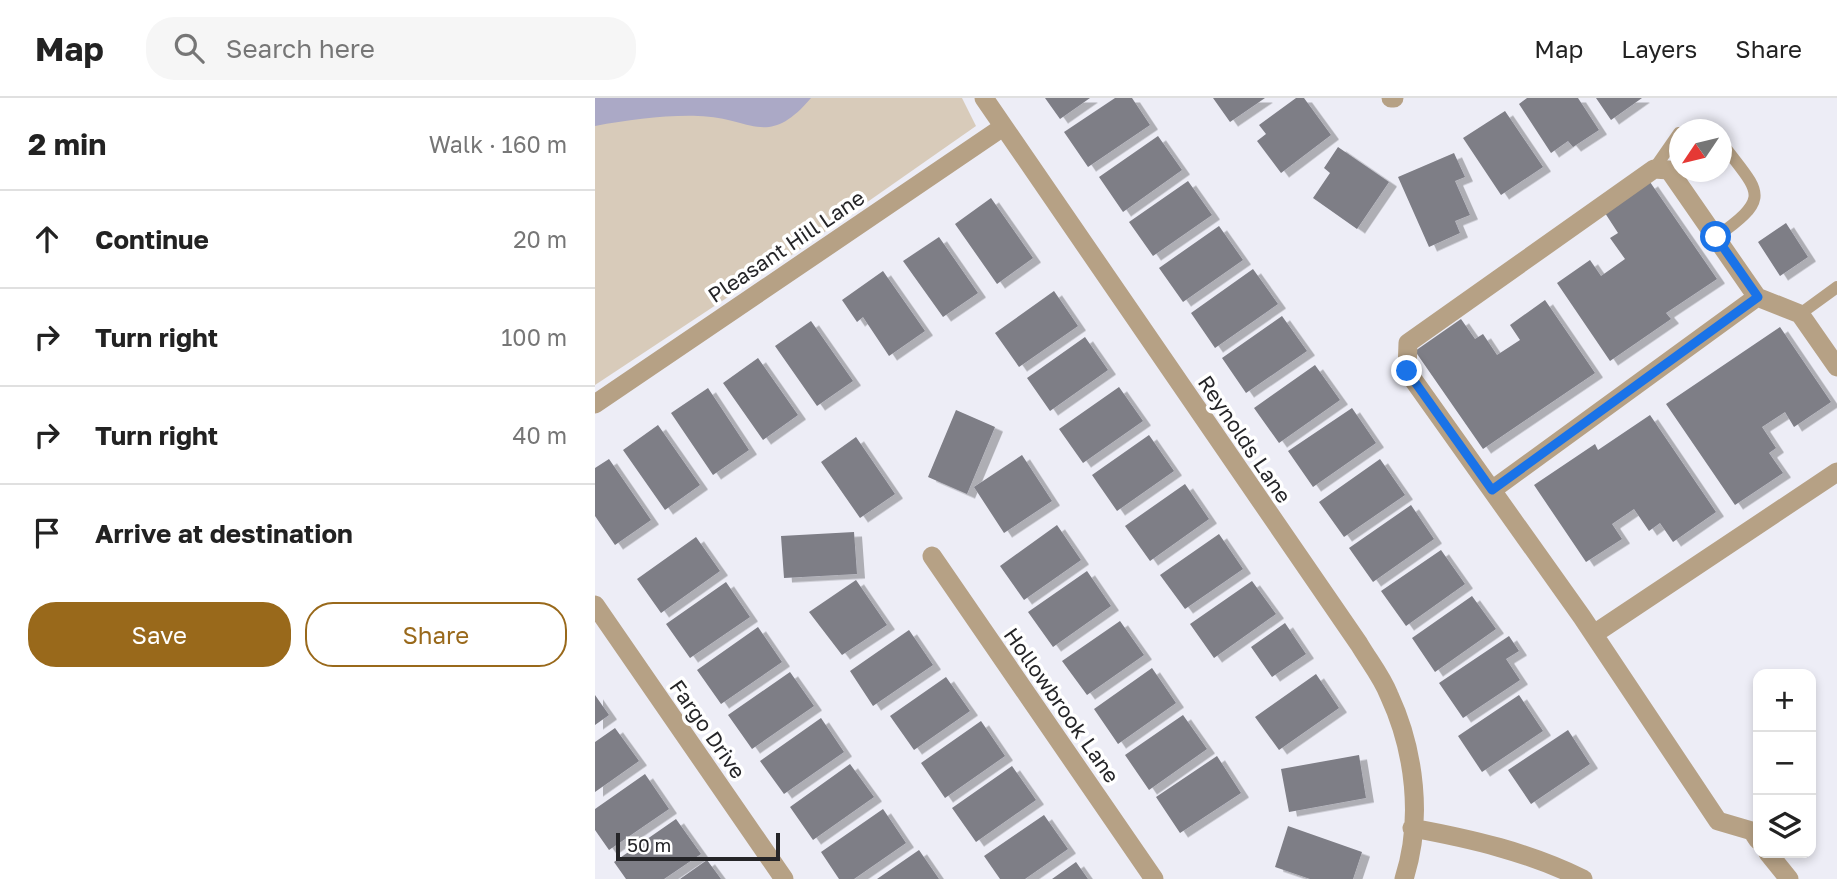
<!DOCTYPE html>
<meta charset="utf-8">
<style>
:root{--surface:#fff;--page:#f6f6f6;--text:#222;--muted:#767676;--line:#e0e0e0;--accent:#99691b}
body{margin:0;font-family:"Golos Text",sans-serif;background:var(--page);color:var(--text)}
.controls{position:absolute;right:21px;bottom:21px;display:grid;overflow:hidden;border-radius:14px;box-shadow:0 4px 10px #0003}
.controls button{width:63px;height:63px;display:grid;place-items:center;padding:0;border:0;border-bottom:2px solid var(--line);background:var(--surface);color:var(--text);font:35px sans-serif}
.compass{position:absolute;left:1074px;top:21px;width:63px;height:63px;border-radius:50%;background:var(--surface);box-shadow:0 4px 10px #0003;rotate:235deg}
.scale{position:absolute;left:21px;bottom:18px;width:164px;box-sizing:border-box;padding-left:7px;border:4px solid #252528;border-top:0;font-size:19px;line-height:24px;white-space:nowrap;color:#252528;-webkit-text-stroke:5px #fff;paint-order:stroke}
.stop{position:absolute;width:21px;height:21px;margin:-16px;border:5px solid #1a73e8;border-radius:50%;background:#fff}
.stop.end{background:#1a73e8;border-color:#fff;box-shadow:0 2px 7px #0008}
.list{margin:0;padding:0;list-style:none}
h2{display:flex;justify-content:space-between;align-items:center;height:91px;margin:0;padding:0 28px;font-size:30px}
h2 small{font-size:23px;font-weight:400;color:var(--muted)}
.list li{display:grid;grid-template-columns:46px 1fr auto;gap:21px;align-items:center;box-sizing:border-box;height:98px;padding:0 28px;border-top:2px solid var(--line)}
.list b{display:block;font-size:26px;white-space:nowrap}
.list em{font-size:23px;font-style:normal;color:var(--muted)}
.actions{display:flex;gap:14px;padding:21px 28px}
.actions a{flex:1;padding:16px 0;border:2px solid var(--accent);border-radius:28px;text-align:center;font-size:24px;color:var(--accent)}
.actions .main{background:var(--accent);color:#fff}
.icon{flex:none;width:38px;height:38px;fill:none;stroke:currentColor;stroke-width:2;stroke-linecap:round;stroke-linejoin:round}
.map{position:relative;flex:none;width:1242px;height:781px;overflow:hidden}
header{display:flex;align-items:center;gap:42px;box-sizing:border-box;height:98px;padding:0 35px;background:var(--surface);border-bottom:2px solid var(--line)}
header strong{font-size:33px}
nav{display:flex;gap:38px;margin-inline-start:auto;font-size:24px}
.search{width:490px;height:63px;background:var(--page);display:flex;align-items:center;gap:18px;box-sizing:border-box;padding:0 24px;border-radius:28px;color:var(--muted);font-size:26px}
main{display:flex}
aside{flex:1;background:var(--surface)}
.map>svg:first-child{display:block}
</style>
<header>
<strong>Map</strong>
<div class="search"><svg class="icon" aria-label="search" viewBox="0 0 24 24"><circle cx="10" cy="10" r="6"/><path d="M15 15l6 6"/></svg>Search here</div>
<nav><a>Map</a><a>Layers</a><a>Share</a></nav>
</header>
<main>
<aside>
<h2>2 min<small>Walk · 160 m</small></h2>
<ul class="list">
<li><svg class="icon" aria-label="ahead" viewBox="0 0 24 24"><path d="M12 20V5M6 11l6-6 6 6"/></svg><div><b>Continue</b></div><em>20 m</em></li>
<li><svg class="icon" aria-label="right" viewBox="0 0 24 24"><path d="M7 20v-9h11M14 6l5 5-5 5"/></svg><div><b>Turn right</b></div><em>100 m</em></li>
<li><svg class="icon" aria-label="right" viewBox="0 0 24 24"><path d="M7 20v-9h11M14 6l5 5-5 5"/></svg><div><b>Turn right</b></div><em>40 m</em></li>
<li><svg class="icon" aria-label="arrive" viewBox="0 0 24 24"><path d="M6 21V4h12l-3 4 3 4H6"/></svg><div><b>Arrive at destination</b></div></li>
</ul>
<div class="actions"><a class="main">Save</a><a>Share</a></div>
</aside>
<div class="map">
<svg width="1242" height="781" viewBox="0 0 1242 781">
<defs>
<filter id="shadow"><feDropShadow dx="8" dy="4.5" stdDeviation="0" flood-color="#0004"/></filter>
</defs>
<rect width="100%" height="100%" fill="#ededf6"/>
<path fill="#d8cbba" d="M0,0H367L381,28L198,156L0,287Z"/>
<path fill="#aba9c6" d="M0,0H216C172,52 156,19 103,18C69,17 34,22 0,28Z"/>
<path fill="#7e7e86" filter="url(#shadow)" d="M450,0H495L465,21Z
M520,0H537L555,27L493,69L469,34Z
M618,0H670L635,24Z
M701,0H709L736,37L686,75L662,43L671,36L664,27Z
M932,0H983L1004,32L978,49L973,43L956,55L924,6Z
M1001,0H1047L1016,22Z
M910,13L948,69L906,97L868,40Z
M563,38L587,72L528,114L504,79Z
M743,49L794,84L762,131L718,100L735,75L729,70Z
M859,55L870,79L860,83L875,117L860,123L865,135L834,149L803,79Z
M593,83L617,117L558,158L534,124Z
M1055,84L1122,181L1071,215L1076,221L1015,263L962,185L995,162L1006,178L1030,161L1015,140L1023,135L1010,115Z
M396,100L438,160L402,186L360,126Z
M1191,125L1213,159L1185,178L1163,144Z
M624,128L648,162L588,204L564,170Z
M344,139L383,195L348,219L308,163Z
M658,171L683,206L620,250L596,215Z
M288,173L330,233L294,258L268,219L262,224L247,202Z
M459,193L483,228L424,269L400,235Z
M950,202L1000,275L888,351L820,253L866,221L880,241L888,236L902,257L925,242L915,227Z
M687,218L712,253L651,295L627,260Z
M216,223L258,283L222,308L180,248Z
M1185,229L1236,304L1199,329L1190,314L1167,329L1181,350L1174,355L1188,375L1140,407L1071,306Z
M490,239L513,272L455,313L432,280Z
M163,260L203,317L168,342L128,285Z
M720,267L745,302L684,345L659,310Z
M524,289L548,323L488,365L464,331Z
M113,290L154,352L118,377L76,315Z
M757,310L781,345L718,389L693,353Z
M361,312L400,329L372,396L333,379Z
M1055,317L1121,414L1078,444L1065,425L1054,433L1039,411L1017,426L1027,441L991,464L939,387L1000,346L1003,352Z
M63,327L105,387L70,412L28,352Z
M554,337L579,373L522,413L497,377Z
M261,339L300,396L265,420L226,364Z
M427,357L457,403L409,435L379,389Z
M14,361L56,422L20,447L0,418V370Z
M785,361L810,397L749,439L724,404Z
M590,386L614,421L555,463L530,428Z
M816,407L839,441L778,484L754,450Z
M462,427L486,462L429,502L405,468Z
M259,434L262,476L189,480L186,438Z
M624,436L648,471L590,511L565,477Z
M101,439L125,473L66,515L42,481Z
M846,452L870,486L811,528L786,493Z
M492,473L516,508L458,549L433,514Z
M261,482L292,527L247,557L214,514Z
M657,483L681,516L619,560L595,526Z
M131,484L155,519L95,560L71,526Z
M877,498L901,531L840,574L817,540Z
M525,523L549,557L492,597L467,563Z
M690,525L711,556L677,579L656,549Z
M163,529L187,564L126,606L102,572Z
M314,532L338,567L278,608L255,573Z
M914,538L924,553L911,561L925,582L868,620L844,585Z
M557,570L581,605L523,646L499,611Z
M195,574L219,608L157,651L133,617Z
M721,576L744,610L684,652L660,619Z
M351,579L375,613L319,652L295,618Z
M0,597L14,617L0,627Z
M924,597L948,633L887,674L863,638Z
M588,617L612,651L554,692L530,657Z
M226,620L249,654L189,696L165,663Z
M386,623L410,658L350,700L326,665Z
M20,630L44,663L0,694V644Z
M973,632L995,666L936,706L913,672Z
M764,657L771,700L694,714L686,671Z
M622,658L646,695L585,735L561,699Z
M255,666L279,699L218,742L195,709Z
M417,668L441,702L381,744L357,710Z
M50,676L74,711L14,752L0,732V711Z
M288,711L311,745L259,781H244L226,754Z
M449,717L473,751L430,781H405L389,758Z
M81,721L106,756L69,781H31L19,764Z
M693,728L767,754L758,781H715L680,769Z
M324,752L344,781H282Z
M112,762L126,781H85Z
M481,764L493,781H457Z"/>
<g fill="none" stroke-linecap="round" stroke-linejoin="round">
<path stroke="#b6a185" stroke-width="12" d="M1093,32H1113
M1059,71L1084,35
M1121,139C1179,98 1164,95 1126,44
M1205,216L1242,189"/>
<path stroke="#b6a185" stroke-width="19" d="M389,0L764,546C774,563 787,579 794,597C820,653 828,722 809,781
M796,0H799
M0,306L408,29
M897,392L1162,199
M337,458L559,781
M0,507L189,781
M999,536L1242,374
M817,730C877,741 933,754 988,781
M1163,742L1157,733L1123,723L987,519L812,273L813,245L1059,71L1074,72L1162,199L1205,216L1242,269
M1173,755L1194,781"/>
</g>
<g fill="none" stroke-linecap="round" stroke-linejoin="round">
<path stroke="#1a73e8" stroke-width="9" d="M812,273L897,392L1163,199L1121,139"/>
</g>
<g text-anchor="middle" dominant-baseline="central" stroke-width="7" stroke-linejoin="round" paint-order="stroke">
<g font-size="21" fill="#252528" stroke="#fff">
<text transform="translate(191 148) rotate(-34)">Pleasant Hill Lane</text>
<text transform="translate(650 341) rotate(56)">Reynolds Lane</text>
<text transform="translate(467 607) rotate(55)">Hollowbrook Lane</text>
<text transform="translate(113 631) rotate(55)">Fargo Drive</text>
</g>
</g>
</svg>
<div class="controls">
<button>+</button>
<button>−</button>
<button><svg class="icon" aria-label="layers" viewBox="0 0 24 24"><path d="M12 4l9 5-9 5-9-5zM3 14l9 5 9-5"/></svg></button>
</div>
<svg class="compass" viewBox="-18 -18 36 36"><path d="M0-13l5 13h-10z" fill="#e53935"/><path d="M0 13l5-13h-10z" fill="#767676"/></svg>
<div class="scale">50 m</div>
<div class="stop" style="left:1121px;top:139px"></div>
<div class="stop end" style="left:812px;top:273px"></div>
</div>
</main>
